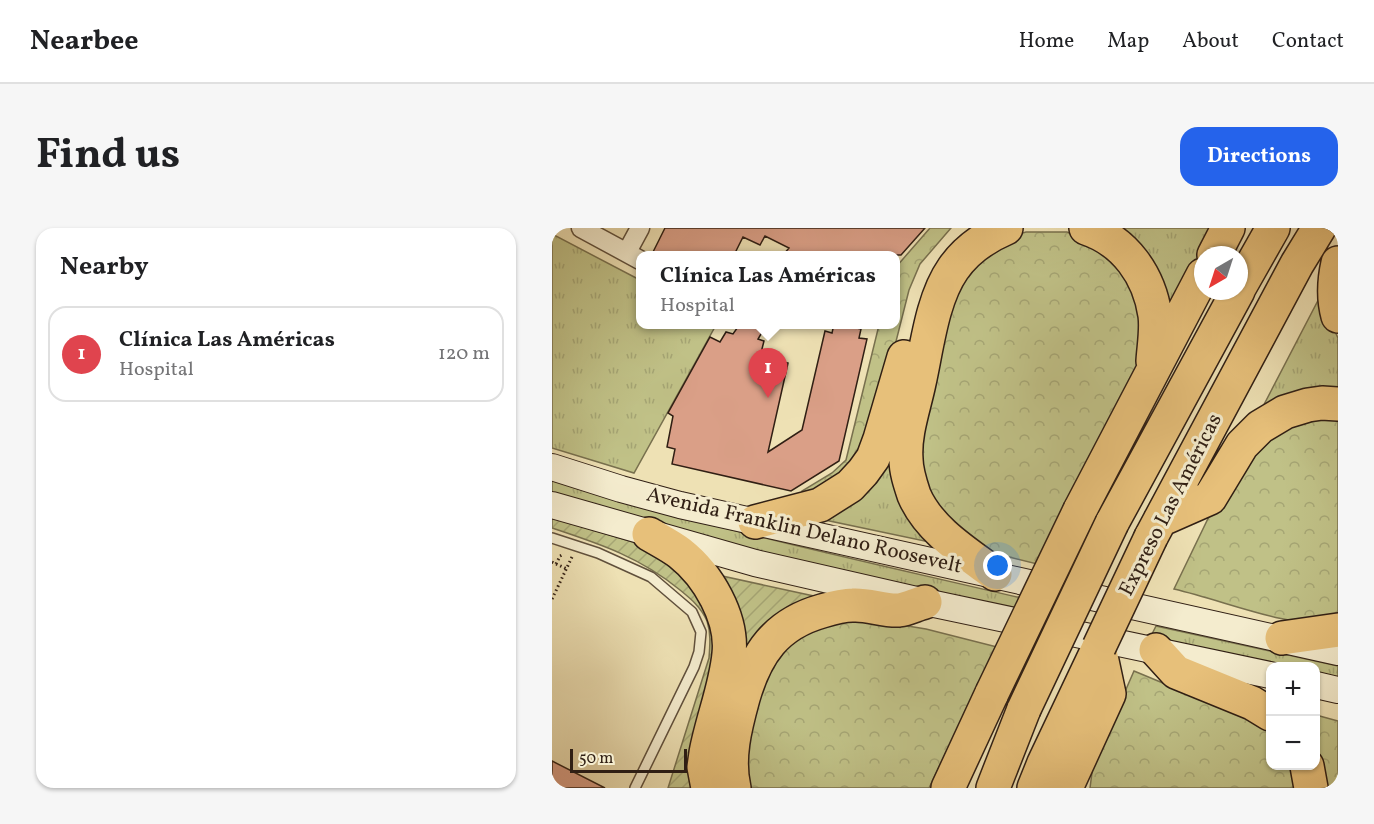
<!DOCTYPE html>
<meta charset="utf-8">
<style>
:root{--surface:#fff;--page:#f6f6f6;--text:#202124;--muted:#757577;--line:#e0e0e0;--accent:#2563eb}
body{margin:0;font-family:Vollkorn,serif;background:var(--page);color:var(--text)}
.controls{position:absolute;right:18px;bottom:18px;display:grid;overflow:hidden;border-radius:12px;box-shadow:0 2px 4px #0004}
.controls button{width:54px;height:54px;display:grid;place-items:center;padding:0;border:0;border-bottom:2px solid var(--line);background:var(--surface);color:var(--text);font:30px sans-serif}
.compass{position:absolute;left:642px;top:18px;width:54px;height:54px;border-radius:50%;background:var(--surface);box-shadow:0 2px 4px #0004;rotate:219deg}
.scale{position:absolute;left:18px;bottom:15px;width:117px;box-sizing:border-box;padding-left:6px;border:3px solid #301f14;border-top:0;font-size:16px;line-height:21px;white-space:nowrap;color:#301f14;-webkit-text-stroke:4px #f4ecce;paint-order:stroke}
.you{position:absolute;left:446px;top:338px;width:21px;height:21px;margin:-15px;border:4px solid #fff;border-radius:50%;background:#1a73e8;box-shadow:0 0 0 9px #1a73e833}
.badge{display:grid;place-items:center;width:39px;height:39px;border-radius:50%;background:var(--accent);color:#fff;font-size:20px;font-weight:700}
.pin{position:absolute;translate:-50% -50px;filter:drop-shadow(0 2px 3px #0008)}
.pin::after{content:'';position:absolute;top:32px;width:21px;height:18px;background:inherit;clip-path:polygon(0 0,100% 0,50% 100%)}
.popup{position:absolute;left:84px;top:23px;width:264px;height:78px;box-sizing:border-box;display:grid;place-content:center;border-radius:12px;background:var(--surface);filter:drop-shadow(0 2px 4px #0005);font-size:20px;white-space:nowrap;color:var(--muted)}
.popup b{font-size:22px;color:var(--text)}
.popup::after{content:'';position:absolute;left:50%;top:100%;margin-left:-12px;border:12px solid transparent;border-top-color:var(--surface)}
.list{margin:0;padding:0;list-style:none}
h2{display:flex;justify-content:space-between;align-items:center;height:78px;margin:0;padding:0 24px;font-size:26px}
h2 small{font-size:20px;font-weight:400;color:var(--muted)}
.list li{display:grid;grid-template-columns:39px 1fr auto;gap:18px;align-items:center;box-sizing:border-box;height:96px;margin:0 12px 12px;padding:0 12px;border:2px solid var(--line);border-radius:18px}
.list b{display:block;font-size:22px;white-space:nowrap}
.list p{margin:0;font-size:20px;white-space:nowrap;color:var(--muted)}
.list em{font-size:20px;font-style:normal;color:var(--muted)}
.map{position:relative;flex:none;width:786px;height:560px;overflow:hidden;border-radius:18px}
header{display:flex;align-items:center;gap:36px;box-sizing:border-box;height:84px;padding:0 30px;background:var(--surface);border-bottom:2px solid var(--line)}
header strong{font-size:28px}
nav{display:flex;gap:33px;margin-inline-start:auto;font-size:21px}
.intro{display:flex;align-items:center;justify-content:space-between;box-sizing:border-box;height:144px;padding:0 36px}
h1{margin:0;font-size:42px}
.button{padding:15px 27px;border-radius:18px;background:var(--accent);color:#fff;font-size:21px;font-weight:700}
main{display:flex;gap:36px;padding:0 36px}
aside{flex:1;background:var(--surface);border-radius:18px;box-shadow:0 2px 4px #0004}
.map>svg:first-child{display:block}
</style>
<header>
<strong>Nearbee</strong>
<nav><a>Home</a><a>Map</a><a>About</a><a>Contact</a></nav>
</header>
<div class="intro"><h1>Find us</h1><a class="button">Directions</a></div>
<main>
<aside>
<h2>Nearby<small></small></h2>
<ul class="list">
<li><span class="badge" style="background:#e0444e">1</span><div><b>Clínica Las Américas</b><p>Hospital</p></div><em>120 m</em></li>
</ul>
</aside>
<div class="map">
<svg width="786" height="560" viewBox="0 0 786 560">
<defs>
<pattern id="grass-tufts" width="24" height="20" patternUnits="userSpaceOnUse" patternTransform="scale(1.5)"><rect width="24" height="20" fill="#c0c187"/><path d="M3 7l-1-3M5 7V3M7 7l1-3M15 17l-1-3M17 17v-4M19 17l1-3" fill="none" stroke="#a5a574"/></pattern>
<pattern id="forest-crowns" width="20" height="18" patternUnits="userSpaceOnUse" patternTransform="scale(1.5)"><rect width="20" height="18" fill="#c0c187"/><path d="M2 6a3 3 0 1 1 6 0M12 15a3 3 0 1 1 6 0" fill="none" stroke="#a5a574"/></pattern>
<pattern id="garden-furrows" width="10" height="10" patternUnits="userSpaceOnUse" patternTransform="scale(1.5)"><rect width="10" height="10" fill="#c0c187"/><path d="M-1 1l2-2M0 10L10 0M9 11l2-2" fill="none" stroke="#a5a574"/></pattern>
</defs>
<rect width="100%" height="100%" fill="#eee1b4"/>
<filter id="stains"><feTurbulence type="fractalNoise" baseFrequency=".00333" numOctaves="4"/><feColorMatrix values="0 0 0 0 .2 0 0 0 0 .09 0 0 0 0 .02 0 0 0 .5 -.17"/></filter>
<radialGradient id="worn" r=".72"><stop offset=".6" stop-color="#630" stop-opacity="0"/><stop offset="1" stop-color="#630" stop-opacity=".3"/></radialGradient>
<path fill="url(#grass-tufts)" stroke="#78704e" stroke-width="1.5" d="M552,0H665L613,91Z
M0,6L88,52V96L164,97L82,245L0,220Z
M772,61L779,95L786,110V166L706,188Z
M335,227L382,315L254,288Z
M0,251C154,300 312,333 469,370L464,381L188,320L0,266Z
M604,398L786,438V452L764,447V439L725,438L598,410Z"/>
<path fill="url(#forest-crowns)" stroke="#78704e" stroke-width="1.5" d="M378,0H399L368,36L357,62L315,228L255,274L250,263L280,245L294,232L327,97L344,96V39Z
M474,4H515L548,16L576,42L593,83L585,140L485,336L433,323L381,284L364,217L405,55L444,13Z
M786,190V397C730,398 677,374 622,361L677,247L741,191Z
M272,389L319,392L374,401L445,419L377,560H190L188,534L219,429Z
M582,443L707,495L718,502V538H743L748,560H538L541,537Z
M764,487L786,493V560H768L764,538Z"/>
<path fill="url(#garden-furrows)" stroke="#78704e" stroke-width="1.5" d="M0,289L87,316L122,336L154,377L165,425L140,560H116L157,430C158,417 159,405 155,393C149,379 139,371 128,362C88,329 48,316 0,300Z
M152,344L280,372L191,437Z"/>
<path fill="#da9f87" stroke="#301f14" stroke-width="1.5" d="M113,0H373L349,27H231L237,20L213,8L208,17L191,9L182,27H108L101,24Z
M188,96H215L206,111L212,113L209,125L224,128L223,132L236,135L216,224L250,202L273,103L280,105L282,96H287L309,101L307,110L315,111L287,233L239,263L120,236L123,221L115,219L121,188L116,185L158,109L168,114L174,104L181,106Z
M0,533L53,560H0Z"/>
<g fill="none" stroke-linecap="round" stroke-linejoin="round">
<g stroke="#60503c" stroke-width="12">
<path id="service" d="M0,310L46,325L99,349L140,384L149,404L147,424L142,439L83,560"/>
</g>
<g stroke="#60503c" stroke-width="21">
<path id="minor" d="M29,0L88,32
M75,24L88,0"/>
</g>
<g stroke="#301f14" stroke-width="28">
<path id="secondary" d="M0,239L69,261L128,277L786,424
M0,277L203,335L373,374L718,447
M764,457L786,462"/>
</g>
<g stroke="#301f14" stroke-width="36">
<path id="motorway" d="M534,0C573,13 597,47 603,87C605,102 602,118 601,133
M662,27L676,0
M786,35C782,53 781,70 786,88
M687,60L721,0
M528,282L651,47
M608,292L658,270L690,217L708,199L733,184L756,177L770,175L786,176
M203,294L268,277L298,258L311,244L321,230L328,211L352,129
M560,295L686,63
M97,306C107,312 119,318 128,325C156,347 181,390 177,426C174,459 160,492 154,525L152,539L156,560
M599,309L745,36L767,0
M443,346C413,324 377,302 362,267C358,255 354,243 354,231C352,206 362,179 367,155C375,119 380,71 401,41C414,22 433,9 454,0
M730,410L786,402
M604,422L624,444L700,475L718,486
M755,538L759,560
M182,560C175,530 183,499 191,470C204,425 224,396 270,383C280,380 291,377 301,377C316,376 332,383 347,382C355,381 365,376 373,374
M396,560L440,465
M441,560L472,481
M482,560L492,535L547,419
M514,560L557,466L547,419"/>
</g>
<path stroke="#301f14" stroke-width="3" stroke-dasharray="1.5 3" stroke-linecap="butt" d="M0,334L15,341
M4,336L8,328L12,326
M0,371L20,329"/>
<use href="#service" stroke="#f4ecce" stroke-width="9"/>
<use href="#minor" stroke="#f4ecce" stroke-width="18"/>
<use href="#secondary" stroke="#f4ecce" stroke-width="26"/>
<use href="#motorway" stroke="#e7c07a" stroke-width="33"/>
<g stroke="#301f14" stroke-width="36" stroke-linecap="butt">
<path id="motorway-bridge" d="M547,419L599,309
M440,465L528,282
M472,481L560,295"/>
</g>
<use href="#motorway-bridge" stroke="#e7c07a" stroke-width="33"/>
</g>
<g text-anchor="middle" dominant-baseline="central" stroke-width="6" stroke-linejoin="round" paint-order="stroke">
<g font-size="21" fill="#301f14" stroke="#f4ecce">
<text transform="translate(619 277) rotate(-63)">Expreso Las Américas</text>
<text transform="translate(252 303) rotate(13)">Avenida Franklin Delano Roosevelt</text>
</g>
</g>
<rect width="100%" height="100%" filter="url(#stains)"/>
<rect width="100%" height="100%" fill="url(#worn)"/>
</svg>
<div class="controls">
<button>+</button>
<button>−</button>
</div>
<svg class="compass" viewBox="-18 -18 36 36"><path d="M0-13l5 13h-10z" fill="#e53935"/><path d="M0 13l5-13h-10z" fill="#757577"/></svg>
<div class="scale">50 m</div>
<div class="you"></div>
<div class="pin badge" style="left:216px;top:170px;background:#e0444e">1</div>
<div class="popup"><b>Clínica Las Américas</b>Hospital</div>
</div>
</main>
